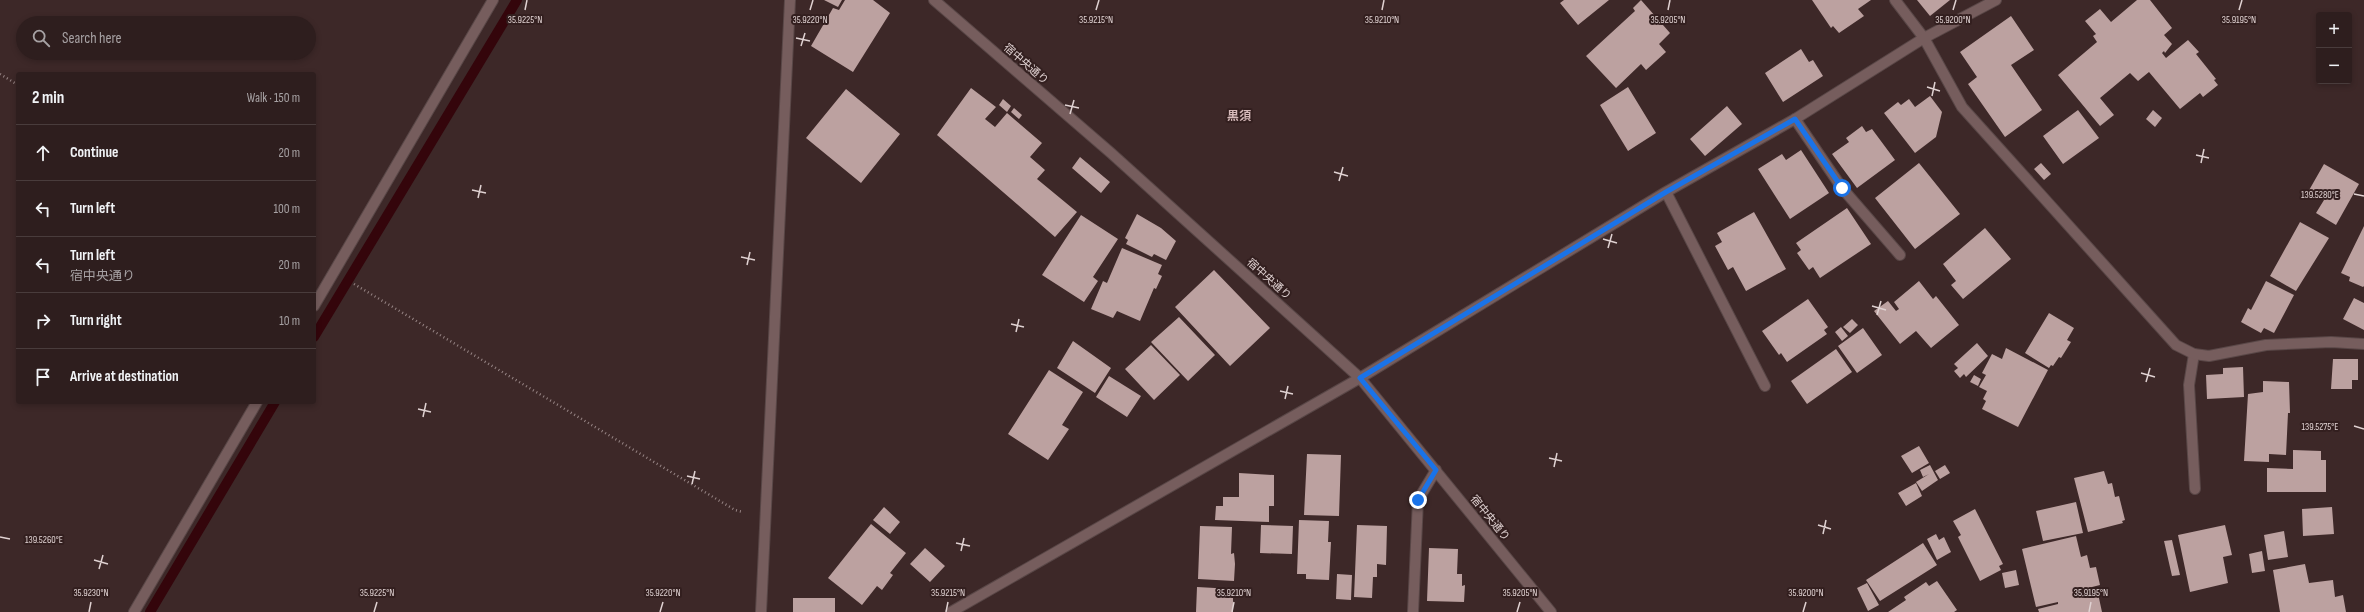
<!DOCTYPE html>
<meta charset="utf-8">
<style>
:root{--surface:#2e1e1e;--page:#362727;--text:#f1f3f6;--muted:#a7a2a4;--line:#493c3c}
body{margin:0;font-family:"Sofia Sans Condensed","Noto Sans JP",sans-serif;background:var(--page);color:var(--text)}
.controls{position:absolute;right:12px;top:12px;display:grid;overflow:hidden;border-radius:4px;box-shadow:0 2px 6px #0003}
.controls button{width:36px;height:36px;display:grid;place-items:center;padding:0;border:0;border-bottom:1px solid var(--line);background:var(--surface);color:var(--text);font:20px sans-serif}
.stop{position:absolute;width:12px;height:12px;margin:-9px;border:3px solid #1a73e8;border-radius:50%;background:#fff}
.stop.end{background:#1a73e8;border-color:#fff;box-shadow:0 1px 4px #0008}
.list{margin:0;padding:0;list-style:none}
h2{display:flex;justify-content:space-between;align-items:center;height:52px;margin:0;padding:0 16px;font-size:17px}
h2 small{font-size:13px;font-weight:400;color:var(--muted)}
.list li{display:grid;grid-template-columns:26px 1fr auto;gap:12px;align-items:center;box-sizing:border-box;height:56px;padding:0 16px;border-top:1px solid var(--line)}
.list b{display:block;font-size:15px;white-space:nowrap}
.list p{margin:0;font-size:13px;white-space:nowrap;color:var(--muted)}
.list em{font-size:13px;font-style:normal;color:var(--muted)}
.icon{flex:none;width:22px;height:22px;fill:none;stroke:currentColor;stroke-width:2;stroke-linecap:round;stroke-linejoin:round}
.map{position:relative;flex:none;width:2364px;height:612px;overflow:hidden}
.search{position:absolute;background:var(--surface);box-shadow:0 2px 6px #0003;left:16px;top:16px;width:300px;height:44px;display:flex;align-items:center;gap:10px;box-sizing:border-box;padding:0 14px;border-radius:22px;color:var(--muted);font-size:15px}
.panel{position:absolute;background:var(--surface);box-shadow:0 2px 6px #0003;left:16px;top:72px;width:300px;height:332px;border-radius:4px}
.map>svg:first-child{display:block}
</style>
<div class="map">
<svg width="2364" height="612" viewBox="0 0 2364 612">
<rect width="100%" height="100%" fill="#3d2828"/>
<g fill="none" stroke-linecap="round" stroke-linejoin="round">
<path stroke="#34050b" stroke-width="10" d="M314,337L517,0
M150,612L275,402"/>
</g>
<path fill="#bca1a0" d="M824,0H842L838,7Z
M845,0H873L890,13L853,72L811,46L833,8L839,10Z
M1564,0H1609L1578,25L1560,3Z
M1641,0L1670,33L1659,44L1666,52L1646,70L1641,64L1616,88L1586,56L1635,11L1633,8Z
M1812,0H1871L1858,9L1864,16L1839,33L1833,26L1831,28Z
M1917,0H1950L1930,16Z
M2137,0H2150L2172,28L2164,35L2172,44L2165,53L2164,51L2162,53L2166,58L2188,40L2199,52L2196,54L2216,79L2214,80L2218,85L2203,97L2200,93L2180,109L2149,72L2138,81L2130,73L2100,98L2114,115L2100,126L2058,75L2097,42L2093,36L2096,34L2085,21L2100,9L2111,22Z
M2011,16L2034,50L2011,65L2042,110L2005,137L1968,84L1977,77L1960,52Z
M1801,49L1809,62L1813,60L1823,76L1783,102L1765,73Z
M1628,87L1656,133L1628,151L1600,105Z
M971,88L996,107L985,119L995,127L1007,113L1042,143L1030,157L1045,170L1037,179L1077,212L1055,237L937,135Z
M846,89L900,134L861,183L806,138Z
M1930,96L1942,112L1936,137L1915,153L1884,113L1898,102L1901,105L1909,99L1915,107Z
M1003,99L1011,106L1007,112L999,105Z
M1727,106L1742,124L1705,156L1690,139Z
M1014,108L1022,115L1019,119L1011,112Z
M2078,110L2099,138L2063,164L2043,136Z
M2153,110L2162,118L2155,127L2146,119Z
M1862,126L1866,132L1872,129L1895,160L1857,188L1832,154L1849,142L1846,138Z
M1801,150L1829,193L1790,219L1758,169L1782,154L1786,160Z
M1080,157L1110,182L1101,193L1072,168Z
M1919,163L1960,214L1915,249L1875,198Z
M2041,163L2051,174L2044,180L2034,169Z
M2324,164L2359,184L2336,225L2316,213L2324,200L2308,192Z
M1847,208L1871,244L1820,278L1813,267L1809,270L1797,253L1801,250L1796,243Z
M1754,212L1786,269L1746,291L1733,267L1728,270L1715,246L1722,242L1717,233Z
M1137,214L1161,228L1176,241L1166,260L1154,254L1152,257L1126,244L1128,240L1125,238Z
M1081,215L1118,239L1093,277L1098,281L1084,302L1042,275Z
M2300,222L2329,238L2296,291L2270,276Z
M2364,226V286L2363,287L2349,281L2350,277L2341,273Z
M1985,228L2011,259L1963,299L1951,285L1956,281L1943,264Z
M1122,248L1162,265L1158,274L1162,276L1156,289L1154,288L1140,321L1117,311L1113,318L1091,309L1103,281L1107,283Z
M1214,270L1270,328L1230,366L1175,307Z
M1919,281L1933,299L1936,296L1959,325L1931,348L1916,331L1900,344L1874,311L1888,301L1896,311L1899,309L1894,302Z
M2266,281L2294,295L2274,333L2264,328L2261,333L2241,322L2248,308L2251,310Z
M2354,298L2364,303V330L2343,319Z
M1808,299L1828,327L1824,330L1827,334L1787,362L1781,353L1779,355L1762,331Z
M2049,313L2074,328L2067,340L2071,342L2061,358L2059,357L2053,366L2051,365L2049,368L2025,353Z
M1179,317L1215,355L1188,381L1151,342Z
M1852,319L1858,325L1850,333L1843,327Z
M1841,327L1848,336L1842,341L1835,332Z
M1863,328L1882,355L1857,373L1838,346Z
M1073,341L1111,368L1095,393L1057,368Z
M1977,343L1988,356L1966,377L1964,374L1960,378L1954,371L1958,368L1954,364Z
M1151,345L1180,375L1154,400L1125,369Z
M2006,348L2048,370L2018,427L1982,409L1986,401L1983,399L1987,391L1979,387L1986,375L1982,373L1992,354L2002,359Z
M1836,349L1852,372L1807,404L1791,381Z
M2333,359H2358V380H2352V389H2331Z
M2243,367L2244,397L2207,399L2206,375L2223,374V368Z
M1049,370L1083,392L1062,425L1069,429L1048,460L1008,434Z
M1974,375L1981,379L1978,386L1970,382Z
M1109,376L1141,396L1127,417L1096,397Z
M2263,381L2289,382L2290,413H2288L2286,455L2269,454V462L2244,461L2248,394L2263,392Z
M1919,446L1929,463L1912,473L1901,456Z
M2293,450L2321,451V460H2326V492H2267V468L2293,469Z
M1307,454L1341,455L1339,516L1304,515Z
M1930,465L1938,480L1922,491L1916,482L1929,474L1923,477L1920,470Z
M1945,465L1950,473L1940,479L1935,471Z
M2104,471L2108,484L2112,483L2115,497L2119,496L2125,520L2122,521L2123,523L2088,532L2074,478Z
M1239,473L1274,475V506H1269V522L1215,520L1216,506H1223V497H1239Z
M1916,483L1922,496L1906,506L1898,493Z
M2076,502L2083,533L2043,541L2036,511Z
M884,507L900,522L890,534L873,520Z
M2332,507L2334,534L2303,536L2302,509Z
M1975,509L2003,564L1999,566L2001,570L1980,581L1958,537L1961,535L1953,521Z
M1299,520L1329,521L1328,542H1331L1329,580L1306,579V574H1297Z
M871,524L906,553L890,573L893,575L882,590L877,586L862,605L828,578Z
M1261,525L1293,526L1292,554L1260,553Z
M1357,525L1387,526L1386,565L1377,564V577H1373L1372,598L1354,597Z
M2225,525L2232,555L2223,557L2228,583L2190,592L2178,535Z
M1200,526L1232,527L1231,554L1234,553L1235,564L1234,581L1198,579Z
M2284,531L2288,557L2268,560L2264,535Z
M1936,534L1939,540L1944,537L1951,552L1937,560L1927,539Z
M2076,536L2081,557L2087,555L2090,568L2096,567L2100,585L2088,588L2089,591L2097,589L2102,612H2039L2038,609L2058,604V602L2036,607L2022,549Z
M2172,540L2180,575L2172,576L2164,541Z
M1923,543L1937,565L1880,601L1866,580Z
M925,548L945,566L930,582L910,564Z
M1429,548L1458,549L1457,574H1462V586L1465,585L1464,602L1427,601Z
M2262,551L2265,571L2252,573L2249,554Z
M2305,564L2309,583L2333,580L2335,597L2343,595L2346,612H2280L2273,570Z
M2016,570L2019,585L2005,588L2002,573Z
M1337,574L1352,575L1351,600L1336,599Z
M1937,581L1957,610L1954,612H1888L1906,600L1904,597L1926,582L1929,586Z
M1867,583L1879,605L1868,611L1857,588Z
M1197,587L1233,589V612H1196Z
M793,598H835V612H793Z"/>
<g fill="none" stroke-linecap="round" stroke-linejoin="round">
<g stroke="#594747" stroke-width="12">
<path id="lane" d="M1795,119L1842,188L1900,255
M2194,354L2189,385L2195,489"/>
</g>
<g stroke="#594747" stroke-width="12">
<path id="street" d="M934,0L1111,153L1360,378L1551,612
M1895,0L1924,38L1962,107L2176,345L2194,354L2209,356L2266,345L2331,342L2364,344
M1666,192L1765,386
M314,306L493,0
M134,612L257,402
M761,612L790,0
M951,612L1360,378L1666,192L1795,119L1924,38L1996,0
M1413,612L1418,500L1436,470"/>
</g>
<path stroke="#978585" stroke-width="2.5" stroke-dasharray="1 3" stroke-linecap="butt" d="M0,74L18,85
M354,284L735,510L743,512"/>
<use href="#lane" stroke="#765d5d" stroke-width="10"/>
<use href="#street" stroke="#765d5d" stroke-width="10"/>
</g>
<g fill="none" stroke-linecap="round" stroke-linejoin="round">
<path stroke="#1a73e8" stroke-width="5" d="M1418,500L1436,470L1360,378L1666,192L1795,119L1842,188"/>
</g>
<path fill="none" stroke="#e0d2d2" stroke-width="1.5" d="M525,10L527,0M810,10L813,0M1096,10L1099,0M1382,10L1384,0M1668,10L1670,0M1953,10L1956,0M2239,10L2242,0M796,38L810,41M801,46L805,33M1927,87L1940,91M1932,96L1935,82M1065,105L1079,108M1070,114L1074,100M2196,155L2209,158M2201,163L2204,149M1334,172L1348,176M1339,181L1343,167M472,190L486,193M2354,194L2364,196M478,198L481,185M1603,239L1617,243M1608,248L1612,234M741,257L755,260M747,265L750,252M1872,306L1886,310M1877,315L1881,301M1011,324L1024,327M1016,332L1019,319M2141,373L2155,377M2146,382L2150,368M1280,391L1293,394M1285,399L1288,386M418,409L431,412M423,417L426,403M2354,426L2364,429M1549,458L1562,461M1554,467L1557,453M687,476L700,479M692,484L695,471M1818,525L1831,529M1823,534L1826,520M0,537L10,539M956,543L970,546M961,551L964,538M94,560L108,564M99,569L103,555M89,612L91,602M374,612L377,602M660,612L663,602M946,612L948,602M1232,612L1234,602M1517,612L1520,602M1803,612L1806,602M2089,612L2091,602"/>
<g text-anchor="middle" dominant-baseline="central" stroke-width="4" stroke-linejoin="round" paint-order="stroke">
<g font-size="11" fill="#e0d2d2" stroke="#331f1f">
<text transform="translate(1026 64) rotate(41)">宿中央通り</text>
<text transform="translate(1269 279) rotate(42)">宿中央通り</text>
<text transform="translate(1490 518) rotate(51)">宿中央通り</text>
</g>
<g font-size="12" font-weight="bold" fill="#d6baba" stroke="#331f1f">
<text x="1239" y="116">黒須</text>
</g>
</g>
<g font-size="10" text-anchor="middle" fill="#e0d2d2" stroke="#331f1f" stroke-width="4" stroke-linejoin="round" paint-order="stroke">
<text x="1096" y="23">35.9215°N</text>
<text x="1953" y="23">35.9200°N</text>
<text x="525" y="23">35.9225°N</text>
<text x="810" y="23">35.9220°N</text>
<text x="1382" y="23">35.9210°N</text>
<text x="1668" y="23">35.9205°N</text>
<text x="2239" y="23">35.9195°N</text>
<text x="2320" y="198">139.5280°E</text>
<text x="2320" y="430">139.5275°E</text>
<text x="44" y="543">139.5260°E</text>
<text x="91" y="596">35.9230°N</text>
<text x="377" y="596">35.9225°N</text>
<text x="663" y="596">35.9220°N</text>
<text x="948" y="596">35.9215°N</text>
<text x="1234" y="596">35.9210°N</text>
<text x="1520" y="596">35.9205°N</text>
<text x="1806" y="596">35.9200°N</text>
<text x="2091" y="596">35.9195°N</text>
</g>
</svg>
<div class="controls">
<button>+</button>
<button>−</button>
</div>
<div class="stop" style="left:1842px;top:188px"></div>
<div class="stop end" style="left:1418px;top:500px"></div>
<div class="search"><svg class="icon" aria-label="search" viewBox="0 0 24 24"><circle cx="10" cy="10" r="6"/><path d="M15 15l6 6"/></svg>Search here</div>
<section class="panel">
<h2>2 min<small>Walk · 150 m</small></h2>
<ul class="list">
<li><svg class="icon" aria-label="ahead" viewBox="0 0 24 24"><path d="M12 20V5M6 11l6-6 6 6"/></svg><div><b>Continue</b></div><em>20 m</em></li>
<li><svg class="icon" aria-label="left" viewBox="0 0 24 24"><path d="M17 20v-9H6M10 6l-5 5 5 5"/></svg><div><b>Turn left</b></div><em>100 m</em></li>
<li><svg class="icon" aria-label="left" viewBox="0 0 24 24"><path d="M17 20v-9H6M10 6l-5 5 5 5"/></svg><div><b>Turn left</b><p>宿中央通り</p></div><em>20 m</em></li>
<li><svg class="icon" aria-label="right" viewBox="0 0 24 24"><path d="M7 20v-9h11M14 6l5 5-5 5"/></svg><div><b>Turn right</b></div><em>10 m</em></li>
<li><svg class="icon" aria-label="arrive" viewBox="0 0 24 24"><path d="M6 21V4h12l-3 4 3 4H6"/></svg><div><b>Arrive at destination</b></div></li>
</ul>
</section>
</div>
